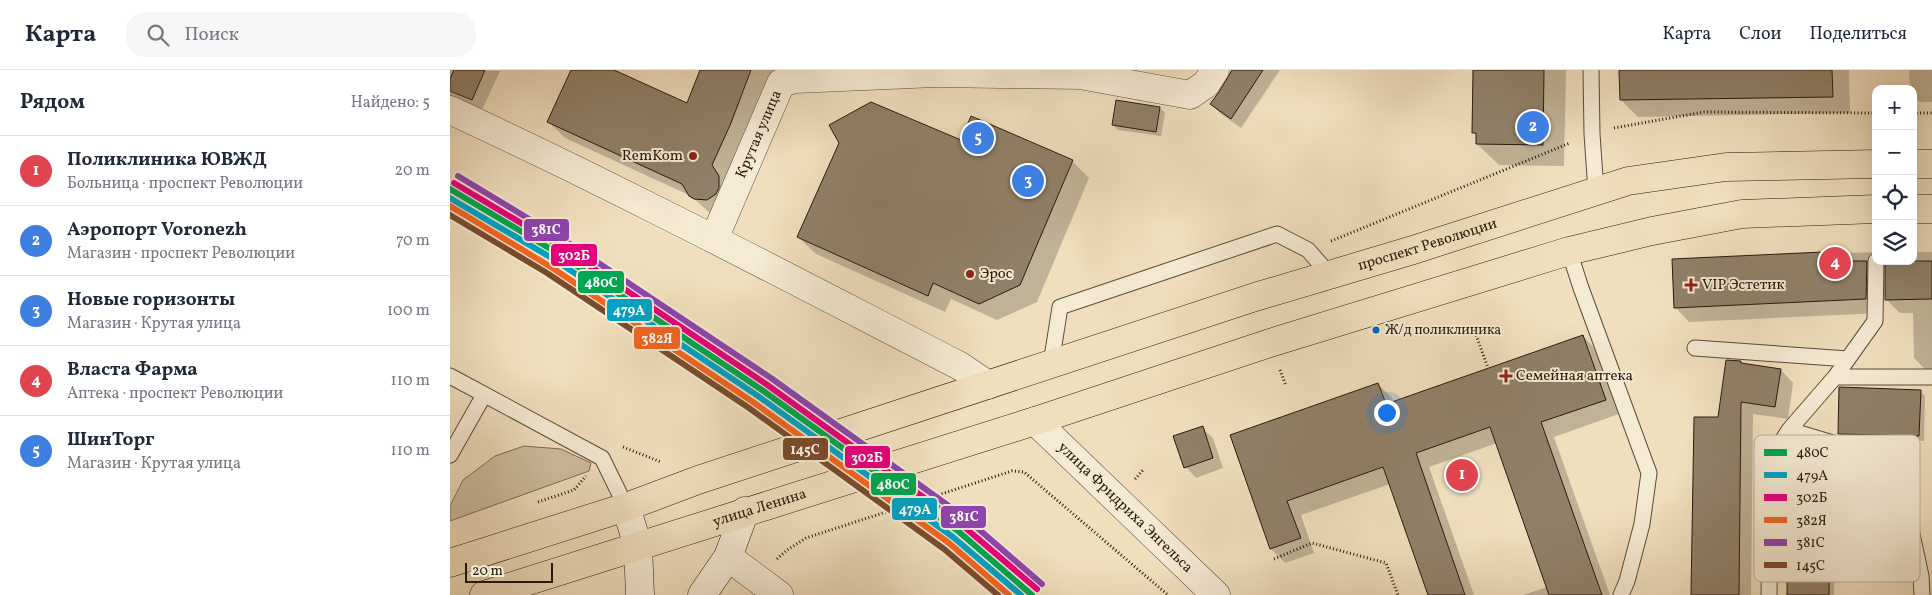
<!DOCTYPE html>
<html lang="ru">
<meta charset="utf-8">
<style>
:root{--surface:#fff;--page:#f6f6f7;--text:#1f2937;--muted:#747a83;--line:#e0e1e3;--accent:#111827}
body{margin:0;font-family:Vollkorn,serif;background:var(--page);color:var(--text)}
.controls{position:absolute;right:15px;top:15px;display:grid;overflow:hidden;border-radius:10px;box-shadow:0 5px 20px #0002}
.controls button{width:45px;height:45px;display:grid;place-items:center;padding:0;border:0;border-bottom:1px solid var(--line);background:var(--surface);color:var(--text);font:25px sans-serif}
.scale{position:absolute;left:15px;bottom:12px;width:88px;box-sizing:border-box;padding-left:5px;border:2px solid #281a0e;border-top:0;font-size:14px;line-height:18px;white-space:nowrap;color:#281a0e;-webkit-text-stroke:4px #f5ead4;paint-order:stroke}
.you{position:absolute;left:936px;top:342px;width:18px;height:18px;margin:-12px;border:4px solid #fff;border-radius:50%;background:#1a73e8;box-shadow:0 0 0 8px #1a73e833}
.badge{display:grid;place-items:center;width:32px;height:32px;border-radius:50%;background:var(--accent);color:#fff;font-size:16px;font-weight:700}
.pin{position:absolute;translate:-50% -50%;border:2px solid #fff;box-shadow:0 1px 5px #0006}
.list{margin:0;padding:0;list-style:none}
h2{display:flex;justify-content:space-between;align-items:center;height:65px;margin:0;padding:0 20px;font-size:21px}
h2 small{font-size:16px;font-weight:400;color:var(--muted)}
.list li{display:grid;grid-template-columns:32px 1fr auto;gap:15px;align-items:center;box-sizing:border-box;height:70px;padding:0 20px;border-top:1px solid var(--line)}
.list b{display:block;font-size:19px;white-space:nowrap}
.list p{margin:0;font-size:16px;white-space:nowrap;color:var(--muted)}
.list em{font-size:16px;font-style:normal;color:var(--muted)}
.icon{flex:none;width:28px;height:28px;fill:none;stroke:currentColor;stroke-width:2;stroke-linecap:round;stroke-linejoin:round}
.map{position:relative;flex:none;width:1482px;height:525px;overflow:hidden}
header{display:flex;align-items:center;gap:30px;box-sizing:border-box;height:70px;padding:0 25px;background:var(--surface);border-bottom:1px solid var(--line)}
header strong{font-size:24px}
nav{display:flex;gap:28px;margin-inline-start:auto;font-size:18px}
.search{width:350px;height:45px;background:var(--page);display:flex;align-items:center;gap:12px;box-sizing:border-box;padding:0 18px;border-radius:20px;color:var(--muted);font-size:19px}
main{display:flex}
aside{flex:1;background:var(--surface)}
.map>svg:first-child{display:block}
</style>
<header>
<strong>Карта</strong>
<div class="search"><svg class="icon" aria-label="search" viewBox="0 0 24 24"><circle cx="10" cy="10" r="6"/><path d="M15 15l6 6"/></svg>Поиск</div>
<nav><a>Карта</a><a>Слои</a><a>Поделиться</a></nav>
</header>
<main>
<aside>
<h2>Рядом<small>Найдено: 5</small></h2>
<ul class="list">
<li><span class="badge" style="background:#e0444e">1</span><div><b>Поликлиника ЮВЖД</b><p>Больница · проспект Революции</p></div><em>20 m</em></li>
<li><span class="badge" style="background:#3f7fe0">2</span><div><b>Аэропорт Voronezh</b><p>Магазин · проспект Революции</p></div><em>70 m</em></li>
<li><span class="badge" style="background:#3f7fe0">3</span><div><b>Новые горизонты</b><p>Магазин · Крутая улица</p></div><em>100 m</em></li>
<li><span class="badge" style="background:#e0444e">4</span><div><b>Власта Фарма</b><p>Аптека · проспект Революции</p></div><em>110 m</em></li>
<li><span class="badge" style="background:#3f7fe0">5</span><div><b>ШинТорг</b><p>Магазин · Крутая улица</p></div><em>110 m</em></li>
</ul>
</aside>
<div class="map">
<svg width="1482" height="525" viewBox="0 0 1482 525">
<rect width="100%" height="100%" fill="#f0dfbd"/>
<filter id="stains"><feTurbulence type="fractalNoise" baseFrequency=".004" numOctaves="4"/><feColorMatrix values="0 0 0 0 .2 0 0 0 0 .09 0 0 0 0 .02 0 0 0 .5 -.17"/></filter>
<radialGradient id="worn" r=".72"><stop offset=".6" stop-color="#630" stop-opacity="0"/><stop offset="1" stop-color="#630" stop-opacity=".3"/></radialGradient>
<path fill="#cebe9f" stroke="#7b6c56" d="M74,376L111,379L141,393L139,401L0,451V436L13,410L45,386Z"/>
<path fill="#0003" d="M0,0L50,1L32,40L0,26Z
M122,0H161L237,35L251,0H323L296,69L262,145L241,126L115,68L99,52Z
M785,0H830L791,58L771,44L761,34Z
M1024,0H1116L1114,96L1049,95L1027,74V66L1023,62Z
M1170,0H1399L1400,43L1188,47L1171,30Z
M1459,0H1482V32H1469L1463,26V19H1460Z
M710,38L715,43L711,66L668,60L663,55Z
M511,72L622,91L639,108L587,232L547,250L501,229L495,242L366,184L348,167Z
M1426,182V191H1463V182H1482V302H1478L1464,288L1463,243H1450L1436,229V195L1431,205L1430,243L1239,252L1225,237L1395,183Z
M1133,266L1147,281L1169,344L1104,367L1160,525H1073L1097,517L1047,373L979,397L1024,525H980L940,414L851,445L864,483L835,493L821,479L781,366L928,314L942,328L944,333Z
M1291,292L1293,294L1331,300L1343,313L1338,349L1303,344L1301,525H1243L1269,348Z
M1470,321L1475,326L1474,371L1394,369L1389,364Z
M752,358L763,368L773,398L746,408L736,397Z
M1379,402L1384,407V525H1338Z"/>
<path fill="#908069" stroke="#281a0e" d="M4,0H35L22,30L0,21V9Z
M121,0H164L237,33L250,0H301L281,53L262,95L269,106V118L266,124L257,130L244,129L239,126L232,114L97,52Z
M782,0H813L781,49L760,34L769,22Z
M1023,0H1094L1093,75L1026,74V63H1022Z
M1169,0H1382L1383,27L1170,30Z
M666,30L710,37L706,62L662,55Z
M421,32L511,70L521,46L623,90L570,215L529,234L483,213L478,226L347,167L389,73L379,55Z
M1395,181V191H1417L1416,229L1224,238L1222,189Z
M1435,191H1482V229L1435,230Z
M1133,265L1156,330L1091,352L1152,525H1099L1040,357L966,383L1015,525H978L933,397L837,431L851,468L820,479L780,365L928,313L936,334Z
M1276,290L1291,291V293L1331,299L1325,337L1291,332L1289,525H1241L1244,347H1268Z
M1389,317L1471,320L1469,366L1388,364Z
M753,356L763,388L734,398L723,366Z
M1338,400L1380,401L1379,525H1337Z"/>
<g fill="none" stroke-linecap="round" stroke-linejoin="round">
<g stroke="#5a4b3a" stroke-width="17">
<path id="service" d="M1141,0L1142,64L1146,121
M1119,181L1131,218L1199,403L1192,454L1177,511L1171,525
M1245,278L1398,289
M601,294L610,237L827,164L858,180L879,204
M0,306L152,388L176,437
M1385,307H1482
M1339,360L1386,374L1440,413L1459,450L1471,506L1472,525
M0,385L34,325
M1319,525L1321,388L1339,360L1385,307L1425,251L1426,191"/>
</g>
<g stroke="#5a4b3a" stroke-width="29">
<g id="minor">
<path d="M0,40C173,120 341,209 510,296L538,315"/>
<path id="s1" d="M264,169L331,13L345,9L485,3L630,5L740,25L756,14L765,0"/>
<path d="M278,487L329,525"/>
</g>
</g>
<g stroke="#5a4b3a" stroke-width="29">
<g id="tertiary">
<path id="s2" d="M585,351L766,525"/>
</g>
</g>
<g stroke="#281a0e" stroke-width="29">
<path id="secondary" d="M176,437L188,476L190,525
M252,525L278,487L295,441"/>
</g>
<g stroke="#281a0e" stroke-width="29">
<g id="primary">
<path d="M1463,94H1482"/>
<path d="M1463,139H1482"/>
<path id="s3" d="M0,493L176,437L248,410L805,227L963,180L1178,111L1276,97L1426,94"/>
<path id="s4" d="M34,525L585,351L820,273L1119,181L1202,161L1292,144L1426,139"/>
</g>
</g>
<path stroke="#281a0e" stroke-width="3" stroke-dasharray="1 2.5" stroke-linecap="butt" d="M1463,43H1482
M1164,58L1254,42L1426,43
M881,171L1120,73
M1025,262L1038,298
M830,300L836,316
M173,377L211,392
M685,409L693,400
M88,432L124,420L136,406
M327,489L337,480L356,468L562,401L574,402L718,525
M824,489L862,473L936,493L948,525"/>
<use href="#service" stroke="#f5ead4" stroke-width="15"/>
<use href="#minor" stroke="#f5ead4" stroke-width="28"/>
<use href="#tertiary" stroke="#f5ead4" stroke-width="28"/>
<use href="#secondary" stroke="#f5ead4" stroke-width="28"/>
<use href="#primary" stroke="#f0dfbd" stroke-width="28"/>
<g stroke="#f5ead4" stroke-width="10">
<path id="rail-1" d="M0,119L109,184L312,320L508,461L582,525"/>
</g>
<g stroke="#f5ead4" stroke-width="10">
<path id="rail-2" d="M0,128L105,190L308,326L503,467L571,525"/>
</g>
<g stroke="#f5ead4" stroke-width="10">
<path id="rail-3" d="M4,113L113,178L316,314L512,455L587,519"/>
</g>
<g stroke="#f5ead4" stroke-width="10">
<path id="rail-4" d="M0,136L101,197L303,332L499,473L559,525"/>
</g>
<g stroke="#f5ead4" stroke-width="10">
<path id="rail-5" d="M8,106L117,172L321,308L517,449L592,514"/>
</g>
<g stroke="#f5ead4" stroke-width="10">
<path id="rail-6" d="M0,145L97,203L299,338L494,479L548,525"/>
</g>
<use href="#rail-1" stroke="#00a651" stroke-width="6"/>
<use href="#rail-2" stroke="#02a2c4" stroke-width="6"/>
<use href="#rail-3" stroke="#e5007d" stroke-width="6"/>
<use href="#rail-4" stroke="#f26522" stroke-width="6"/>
<use href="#rail-5" stroke="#8e44ad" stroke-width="6"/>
<use href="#rail-6" stroke="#7a4b2a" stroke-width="6"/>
</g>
<g fill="#8f2418" stroke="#f5ead4" stroke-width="2">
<circle cx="243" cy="86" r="5"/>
<circle cx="520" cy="204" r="5"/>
<path d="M1238.5 207.5h5v5h5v5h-5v5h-5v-5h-5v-5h5z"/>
<path d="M1053.5 298.5h5v5h5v5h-5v5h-5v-5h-5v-5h5z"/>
</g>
<circle fill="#0065bd" stroke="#f5ead4" stroke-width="2" cx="926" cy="260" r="4.5"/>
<g text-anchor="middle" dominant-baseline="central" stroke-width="4" stroke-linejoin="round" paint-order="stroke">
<g font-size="14" fill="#281a0e" stroke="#f5ead4" text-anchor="start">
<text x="935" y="260">Ж/д поликлиника</text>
</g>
<g font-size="15" fill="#281a0e" stroke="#f5ead4">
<text stroke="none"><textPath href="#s1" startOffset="114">Крутая улица</textPath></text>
<text stroke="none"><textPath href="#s3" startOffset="1028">проспект Революции</textPath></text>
<text stroke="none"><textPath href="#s4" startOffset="289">улица Ленина</textPath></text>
<text stroke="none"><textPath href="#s2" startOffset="125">улица Фридриха Энгельса</textPath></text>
</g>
<g font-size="15" fill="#281a0e" stroke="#f5ead4" text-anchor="start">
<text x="233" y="86" text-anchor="end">RemKom</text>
<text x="530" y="204">Эрос</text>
<text x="1252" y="215">VIP Эстетик</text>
<text x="1066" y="306">Семейная аптека</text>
</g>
</g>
<rect x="1304" y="365" width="166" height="147" rx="8" fill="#f5ead4" stroke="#b8ac99" stroke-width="1"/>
<rect x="1314" y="379" width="23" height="7" fill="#00a651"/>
<rect x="1314" y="402" width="23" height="6" fill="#02a2c4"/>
<rect x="1314" y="424" width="23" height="7" fill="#e5007d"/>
<rect x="1314" y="447" width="23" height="6" fill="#f26522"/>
<rect x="1314" y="469" width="23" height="7" fill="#8e44ad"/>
<rect x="1314" y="492" width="23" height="6" fill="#7a4b2a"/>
<g font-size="14" fill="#281a0e">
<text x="1346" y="387">480С</text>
<text x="1346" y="410">479А</text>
<text x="1346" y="432">302Б</text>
<text x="1346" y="455">382Я</text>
<text x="1346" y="477">381С</text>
<text x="1346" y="500">145С</text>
</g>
<g stroke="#f5ead4" stroke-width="2">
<rect x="73" y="148" width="47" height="24" rx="5" fill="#8e44ad"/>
<rect x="100" y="173" width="48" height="24" rx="5" fill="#e5007d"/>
<rect x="127" y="200" width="48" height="24" rx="5" fill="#00a651"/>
<rect x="156" y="228" width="47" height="24" rx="5" fill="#02a2c4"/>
<rect x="183" y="256" width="48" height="24" rx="5" fill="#f26522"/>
<rect x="332" y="367" width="47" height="24" rx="5" fill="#7a4b2a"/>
<rect x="394" y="375" width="47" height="24" rx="5" fill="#e5007d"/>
<rect x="420" y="402" width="47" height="24" rx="5" fill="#00a651"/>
<rect x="441" y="427" width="47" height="24" rx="5" fill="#02a2c4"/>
<rect x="490" y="435" width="47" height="24" rx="5" fill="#8e44ad"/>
</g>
<g font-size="14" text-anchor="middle" font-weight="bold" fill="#fff">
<text x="96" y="164">381С</text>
<text x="124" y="190">302Б</text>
<text x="151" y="217">480С</text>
<text x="179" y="245">479А</text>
<text x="207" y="273">382Я</text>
<text x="355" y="384">145С</text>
<text x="417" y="392">302Б</text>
<text x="443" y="419">480С</text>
<text x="465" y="444">479А</text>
<text x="514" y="451">381С</text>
</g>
<rect width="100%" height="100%" filter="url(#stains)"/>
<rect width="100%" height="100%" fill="url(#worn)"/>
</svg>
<div class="controls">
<button>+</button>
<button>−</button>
<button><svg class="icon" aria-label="locate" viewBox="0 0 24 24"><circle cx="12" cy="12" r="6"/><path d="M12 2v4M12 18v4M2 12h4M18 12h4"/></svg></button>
<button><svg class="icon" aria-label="layers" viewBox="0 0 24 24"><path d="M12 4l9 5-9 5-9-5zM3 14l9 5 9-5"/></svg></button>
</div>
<div class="scale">20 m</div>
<div class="you"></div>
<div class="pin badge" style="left:1012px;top:405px;background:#e0444e">1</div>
<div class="pin badge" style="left:1083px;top:57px;background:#3f7fe0">2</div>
<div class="pin badge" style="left:578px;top:111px;background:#3f7fe0">3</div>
<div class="pin badge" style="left:1385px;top:193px;background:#e0444e">4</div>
<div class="pin badge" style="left:528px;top:68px;background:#3f7fe0">5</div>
</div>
</main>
